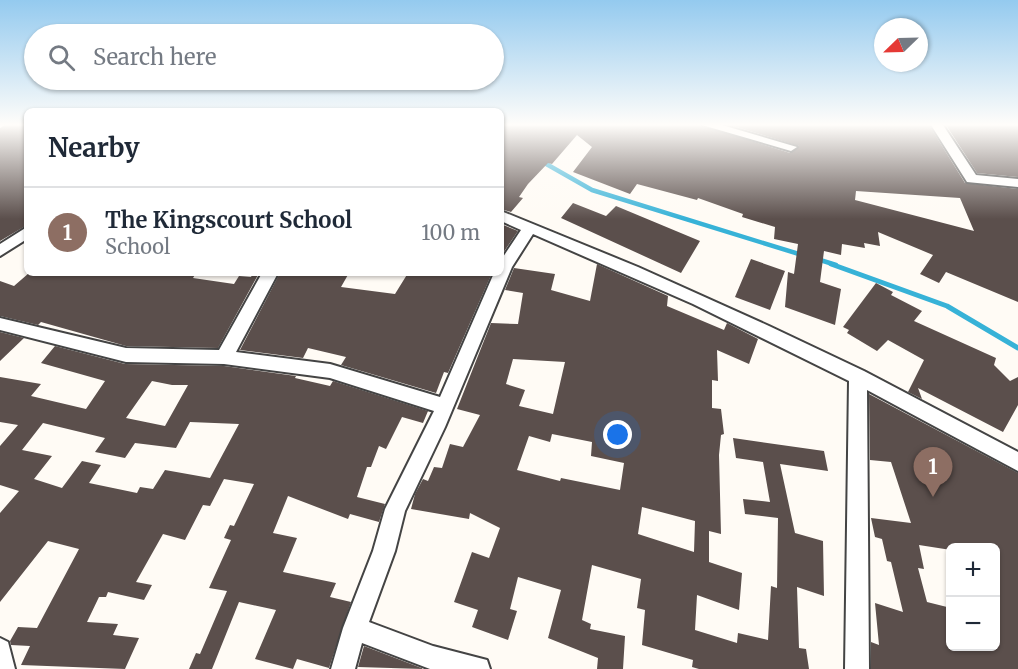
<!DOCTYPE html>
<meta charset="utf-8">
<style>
:root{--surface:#fff;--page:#f6f6f7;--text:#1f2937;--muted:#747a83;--line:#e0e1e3;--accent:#1a73e8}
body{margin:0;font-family:Merriweather,serif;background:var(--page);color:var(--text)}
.controls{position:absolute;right:18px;bottom:18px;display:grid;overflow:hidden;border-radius:9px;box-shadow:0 2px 4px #0004}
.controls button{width:54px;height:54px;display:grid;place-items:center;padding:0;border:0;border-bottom:2px solid var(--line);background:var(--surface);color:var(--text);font:30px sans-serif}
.compass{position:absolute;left:874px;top:18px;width:54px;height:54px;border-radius:50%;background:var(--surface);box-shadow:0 2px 4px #0004;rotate:247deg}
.you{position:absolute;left:618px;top:435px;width:21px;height:21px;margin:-15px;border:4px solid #fff;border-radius:50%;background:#1a73e8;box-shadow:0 0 0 9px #1a73e833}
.badge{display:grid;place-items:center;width:39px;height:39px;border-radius:50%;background:var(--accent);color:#fff;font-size:20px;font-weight:700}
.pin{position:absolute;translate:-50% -50px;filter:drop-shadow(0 2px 3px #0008)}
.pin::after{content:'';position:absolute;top:32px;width:21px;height:18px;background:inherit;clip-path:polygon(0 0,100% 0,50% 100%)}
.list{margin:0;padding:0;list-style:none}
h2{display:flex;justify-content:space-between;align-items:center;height:78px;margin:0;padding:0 24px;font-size:26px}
h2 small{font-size:20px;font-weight:400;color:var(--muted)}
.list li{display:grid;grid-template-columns:39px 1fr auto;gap:18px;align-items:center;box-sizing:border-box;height:90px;padding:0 24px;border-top:2px solid var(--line)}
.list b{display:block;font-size:22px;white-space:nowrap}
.list p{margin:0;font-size:20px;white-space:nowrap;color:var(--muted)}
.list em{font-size:20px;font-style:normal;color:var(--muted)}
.icon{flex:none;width:33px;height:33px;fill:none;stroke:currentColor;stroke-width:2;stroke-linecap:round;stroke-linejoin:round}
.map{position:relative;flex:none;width:1018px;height:669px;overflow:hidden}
.search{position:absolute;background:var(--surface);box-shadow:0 2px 4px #0004;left:24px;top:24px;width:480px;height:66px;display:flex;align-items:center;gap:15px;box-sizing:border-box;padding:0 21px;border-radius:33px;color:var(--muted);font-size:22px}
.panel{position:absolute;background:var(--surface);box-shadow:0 2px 4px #0004;left:24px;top:108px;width:480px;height:168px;border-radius:9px}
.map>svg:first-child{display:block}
</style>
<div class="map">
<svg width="1018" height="669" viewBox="0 0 1018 669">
<rect width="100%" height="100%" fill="#fffbf5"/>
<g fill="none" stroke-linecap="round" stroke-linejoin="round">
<path stroke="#37b2d7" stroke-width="4.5" d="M541,161L592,190L802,255
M817,259L836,265"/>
<path stroke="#37b2d7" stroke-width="5" d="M831,264L947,306L1018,348"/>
</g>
<path fill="#5b4f4c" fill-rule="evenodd" d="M5,125H27V225L0,241V128Z
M501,125H700L790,153L799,146L730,125H929L965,183L1018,189V302L946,272L939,283L920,274L933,255L878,232L880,246L864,243L865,248L842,244L841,255L824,251L820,282L841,289L835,325L785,307L788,272L794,274L798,244L774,239L775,227L742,217L743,214L698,198L697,200L637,184L630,194L573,172L592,147L577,135L552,164L548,163L528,184L519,197L523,198L511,212L501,209ZM856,191L960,198L974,231L855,200Z
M946,125H1018V177L977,173Z
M573,203L606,216L616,206L700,241L681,273L561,218Z
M501,224L518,231L501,256Z
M751,259L785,271L770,310L735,297Z
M597,264L668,296L667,306L724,330L727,323L758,339L749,364L717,350L718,381L712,380V408L721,409L724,434L721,435L719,455L721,534L709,531V562L742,573L739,610L697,595L695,630L737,643L738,633L768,640L771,586L777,588L778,518L745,514L743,499L770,502L763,462L736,458L733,438L824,451L828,471L780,464L795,533L823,541L824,596L797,587L799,648L806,649L809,669H699L692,667L693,660L642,645L645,610L637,608L641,579L592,565L582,620L591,624L590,629L625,636L623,669H597L598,658L548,638L561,590L518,577L510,609L517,611L508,640L472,627L478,610L454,602L472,552L489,558L500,528L470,513L469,519L411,509L415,494L423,479L428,481L434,467L442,468L450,444L463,447L480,415L457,409L491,323L518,324L523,293L505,290L514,268L555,274L551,290L590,301ZM513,359L565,362L553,414L519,406L525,390L506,384ZM552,434L592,442L591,456L624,463L620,490L561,478L560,481L517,470L529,436L550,442ZM642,507L695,521L694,552L638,534Z
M29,273L39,275L41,273H196L193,278L234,284L239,276L251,277L253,273H259L218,348L126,346L41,322L38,325L0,316V281L14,286Z
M280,273H349L341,287L395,294L408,273H492L448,373L444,372L436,393L341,365L346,357L308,348L303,358L240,350Z
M876,283L893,292L891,295L922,311L914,321L996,358L994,365L1010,381L1018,377V405L1003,432L918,388L922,399L908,392L924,360L888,340L877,351L847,333L849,330L843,327Z
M0,332L24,338L0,361Z
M55,346L125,364L224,366L296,376L295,378L330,386L333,381L428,411L423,423L402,417L386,449L379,446L371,467H367L357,497L385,504L379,522L350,514L348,519L288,496L273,533L297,538L283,572L336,583L330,597L351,602L329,668L297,659L293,669L255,659L276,610L239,602L212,669H189L196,653L200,654L227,591L209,588L231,540L224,538L230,525L234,526L254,484L224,479L210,506L203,505L185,540L163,534L136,582L152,585L144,600L108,592L106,597H99L87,622L118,624L113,635L139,638L125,669L21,665L30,646L11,645L10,641L18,627L37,628L79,549L48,541L0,602V513L19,491L0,485V446L18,425L0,422V377L41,384L31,396L86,409L105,381L41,363ZM152,381L172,385H188L165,426L126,418ZM190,422L239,424L210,478L165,470L153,489L140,487L137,493L89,483L101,465L82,461L62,488L34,479L52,456L22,450L43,423L105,438L95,452L125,458L135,443L176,448Z
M869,394L1018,473V669H871V642L879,645L875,603L903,612L891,562L887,561L882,539L875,537L871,518L911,523L891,462L870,460ZM919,545L951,550V548H996V646H951V608L927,602L918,568L924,569Z
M364,646L424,669L358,667Z"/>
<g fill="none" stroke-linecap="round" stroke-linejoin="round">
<g stroke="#444" stroke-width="4">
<path id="street" d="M702,125H722L797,147L791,151Z
M931,125H943L976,175L1018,179V187L967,182Z
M501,211L638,267L769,326L864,371L1018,452V471L867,390L869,669H845L849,381L693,304L533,234L512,267L445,427L405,511L395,551L369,622L433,646L487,660L490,669H430L362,643L355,669H331L343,628L373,551L385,509L434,411L330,378L224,364L126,362L0,330V318L126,348L219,350L262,273H278L236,352L330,364L440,397L494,273H501V260L521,230L501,221Z
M27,227V239L0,256V244Z
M0,638L8,642L15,669H0Z"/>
</g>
<use href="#street" fill="#fff" fill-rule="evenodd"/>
</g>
<linearGradient id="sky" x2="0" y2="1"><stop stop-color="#94caef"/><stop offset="0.57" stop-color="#fffdfa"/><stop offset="1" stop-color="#fffdfa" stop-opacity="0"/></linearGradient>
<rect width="1018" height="219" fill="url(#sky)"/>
</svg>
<div class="controls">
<button>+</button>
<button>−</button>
</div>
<svg class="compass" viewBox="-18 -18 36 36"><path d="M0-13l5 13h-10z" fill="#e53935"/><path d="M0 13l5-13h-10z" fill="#747a83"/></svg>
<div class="you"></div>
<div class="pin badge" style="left:933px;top:497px;background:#8d6e63">1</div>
<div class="search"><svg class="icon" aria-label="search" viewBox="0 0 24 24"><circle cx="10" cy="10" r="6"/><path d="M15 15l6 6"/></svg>Search here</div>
<section class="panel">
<h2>Nearby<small></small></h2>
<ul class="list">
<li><span class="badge" style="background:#8d6e63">1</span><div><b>The Kingscourt School</b><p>School</p></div><em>100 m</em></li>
</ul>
</section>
</div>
